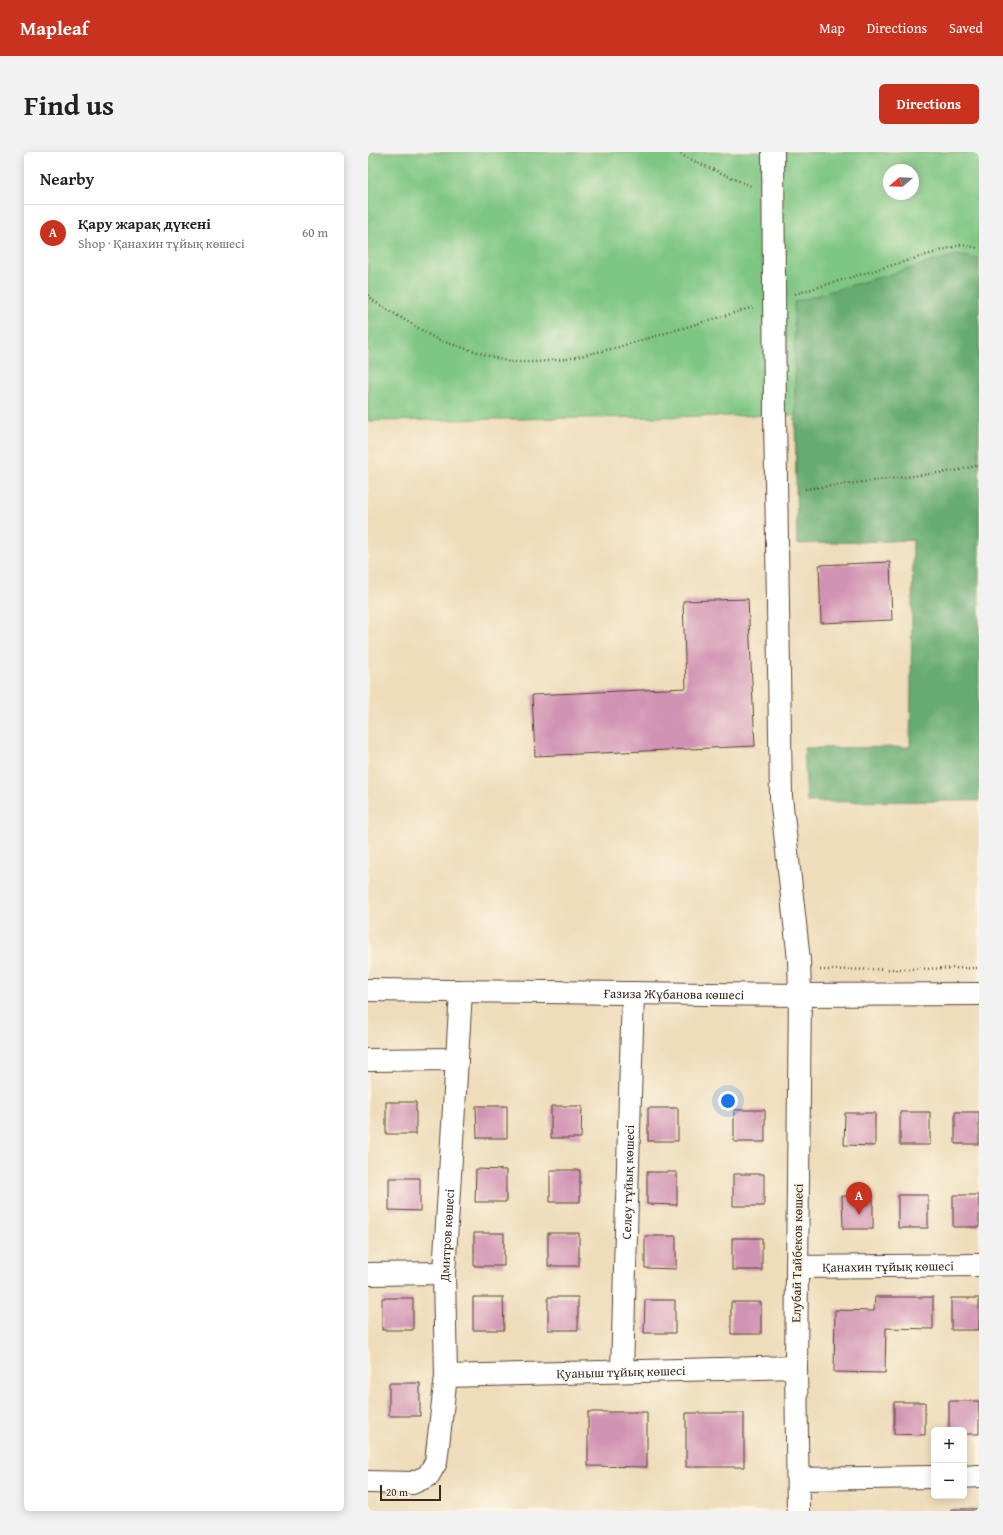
<!DOCTYPE html>
<meta charset="utf-8">
<style>
:root{--surface:#fff;--page:#f2f2f2;--text:#222;--muted:#767676;--line:#e0e0e0;--accent:#c8321e}
body{margin:0;font-family:"Gentium Book Plus",serif;background:var(--page);color:var(--text)}
.controls{position:absolute;right:12px;bottom:12px;display:grid;overflow:hidden;border-radius:6px;box-shadow:0 2px 10px #0003}
.controls button{width:36px;height:36px;display:grid;place-items:center;padding:0;border:0;border-bottom:1px solid var(--line);background:var(--surface);color:var(--text);font:20px sans-serif}
.compass{position:absolute;left:515px;top:12px;width:36px;height:36px;border-radius:50%;background:var(--surface);box-shadow:0 2px 10px #0003;rotate:251deg}
.scale{position:absolute;left:12px;bottom:10px;width:61px;box-sizing:border-box;padding-left:4px;border:2px solid #3b2a1e;border-top:0;font-size:11px;line-height:14px;white-space:nowrap;color:#3b2a1e;-webkit-text-stroke:3px #fcf5e5;paint-order:stroke}
.you{position:absolute;left:360px;top:949px;width:14px;height:14px;margin:-10px;border:3px solid #fff;border-radius:50%;background:#1a73e8;box-shadow:0 0 0 6px #1a73e833}
.badge{display:grid;place-items:center;width:26px;height:26px;border-radius:50%;background:var(--accent);color:#fff;font-size:13px;font-weight:700}
.pin{position:absolute;translate:-50% -33px;filter:drop-shadow(0 1px 2px #0008)}
.pin::after{content:'';position:absolute;top:21px;width:14px;height:12px;background:inherit;clip-path:polygon(0 0,100% 0,50% 100%)}
.list{margin:0;padding:0;list-style:none}
h2{display:flex;justify-content:space-between;align-items:center;height:52px;margin:0;padding:0 16px;font-size:17px}
h2 small{font-size:13px;font-weight:400;color:var(--muted)}
.list li{display:grid;grid-template-columns:26px 1fr auto;gap:12px;align-items:center;box-sizing:border-box;height:56px;padding:0 16px;border-top:1px solid var(--line)}
.list b{display:block;font-size:15px;white-space:nowrap}
.list p{margin:0;font-size:13px;white-space:nowrap;color:var(--muted)}
.list em{font-size:13px;font-style:normal;color:var(--muted)}
.map{position:relative;flex:none;width:611px;height:1359px;overflow:hidden;border-radius:6px}
header{display:flex;align-items:center;gap:24px;box-sizing:border-box;height:56px;padding:0 20px;background:var(--accent);color:#fff}
header strong{font-size:19px}
nav{display:flex;gap:22px;margin-inline-start:auto;font-size:14px}
.intro{display:flex;align-items:center;justify-content:space-between;box-sizing:border-box;height:96px;padding:0 24px}
h1{margin:0;font-size:28px}
.button{padding:10px 18px;border-radius:6px;background:var(--accent);color:#fff;font-size:14px;font-weight:700}
main{display:flex;gap:24px;padding:0 24px}
aside{flex:1;background:var(--surface);border-radius:6px;box-shadow:0 2px 10px #0003}
.map>svg:first-child{display:block}
</style>
<header>
<strong>Mapleaf</strong>
<nav><a>Map</a><a>Directions</a><a>Saved</a></nav>
</header>
<div class="intro"><h1>Find us</h1><a class="button">Directions</a></div>
<main>
<aside>
<h2>Nearby<small></small></h2>
<ul class="list">
<li><span class="badge">A</span><div><b>Қару жарақ дүкені</b><p>Shop · Қанахин тұйық көшесі</p></div><em>60 m</em></li>
</ul>
</aside>
<div class="map">
<svg width="611" height="1359" viewBox="0 0 611 1359">
<rect width="100%" height="100%" fill="#fcf5e5"/>
<filter id="ink" filterUnits="userSpaceOnUse"><feTurbulence type="fractalNoise" baseFrequency=".025" numOctaves="2"/><feDisplacementMap in="SourceGraphic" scale="8" xChannelSelector="R" yChannelSelector="G"/><feConvolveMatrix kernelMatrix="1 2 1 2 8 2 1 2 1" color-interpolation-filters="sRGB"/></filter>
<filter id="wash" filterUnits="userSpaceOnUse"><feTurbulence type="fractalNoise" baseFrequency=".012" numOctaves="4" result="noise"/><feDisplacementMap in="SourceGraphic" scale="16" xChannelSelector="R" yChannelSelector="G"/><feGaussianBlur stdDeviation="0.9" result="paint"/><feColorMatrix in="noise" values="0 0 0 0 0 0 0 0 0 0 0 0 0 0 0 0 0 1.4 0 .05"/><feComposite in="paint" operator="in"/></filter>
<g filter="url(#wash)">
<rect width="100%" height="100%" fill="#eedcba"/>
<path fill="#7ec683" stroke="#5c7850" fill-rule="evenodd" d="M0,0H611V389L545,388L429,392L427,263L0,269ZM521,18H545V42H521Z"/>
<path fill="#66ab71" stroke="#506a48" d="M588,103L611,107V649L439,650L436,596L542,595L545,388L429,392L426,150Z"/>
<g id="blocks">
<path fill="#d193b3" d="M522,410L524,468L453,471L451,413Z
M380,447L387,594L167,604L164,543L318,536L315,449Z
M18,950H48V982H18Z
M108,954H139V986H109Z
M183,954H214L213,986H183Z
M280,956H310V989H280Z
M366,958H397V990H366Z
M532,960H562V993H532Z
M587,960H611V992H587Z
M477,961H507V994L476,993Z
M108,1017L138,1018V1050H107Z
M182,1018H212V1050H182Z
M279,1020H309V1053L279,1052Z
M365,1022H396V1054H365Z
M21,1026H52V1059L21,1058Z
M530,1043H560V1076H530Z
M585,1043H611V1075H585Z
M474,1044H505V1077H475Z
M106,1081H136V1114H106Z
M180,1081H211V1114H180Z
M277,1084H308V1117L277,1116Z
M364,1086H394V1118H364Z
M105,1145H135L136,1178H105Z
M180,1145H210V1178H180Z
M507,1145H565V1177L518,1176L517,1221L466,1220L467,1158L506,1159Z
M14,1146H45V1178H14Z
M583,1146H611V1178H583Z
M277,1148H307V1181H276Z
M363,1150H393V1182H363Z
M21,1231H52V1264H21Z
M581,1249H611V1282H596V1278H581Z
M526,1250H557V1283L526,1282Z
M220,1260H279V1315L220,1314Z
M318,1261H376V1315H318Z
M583,1357H611V1359H583Z"/>
</g>
</g>
<g filter="url(#ink)">
<use href="#blocks" fill-opacity="0" stroke="#564535" stroke-width="1"/>
<g fill="none" stroke-linecap="round" stroke-linejoin="round">
<g stroke="#564535" stroke-width="24">
<g id="minor">
<path d="M405,0L407,263L413,645L431,808L432,843L428,1215L430,1359"/>
<path d="M0,908L89,907"/>
<path id="s1" d="M429,1115L611,1113"/>
<path d="M0,1122L76,1121"/>
<path id="s2" d="M254,1219L265,841"/>
<path id="s3" d="M78,1224L428,1215"/>
<path d="M596,1325L611,1324"/>
<path d="M430,1327L566,1325"/>
<path id="s4" d="M0,1330L44,1331L60,1324L68,1310L78,1224L76,1121L93,840"/>
</g>
</g>
<g stroke="#564535" stroke-width="24">
<g id="major">
<path id="s5" d="M0,838L432,843L611,842"/>
</g>
</g>
<path stroke="#564535" stroke-width="2.5" stroke-dasharray="1 3" stroke-linecap="butt" d="M309,0L319,6L385,35
M427,142L592,93L611,96
M0,143L7,150L70,188L141,210H169L199,207L247,196L386,155
M437,337L587,319L611,313
M452,818L611,816"/>
<use href="#minor" stroke="#fff" stroke-width="22"/>
<use href="#major" stroke="#fff" stroke-width="22"/>
</g>
</g>
<g text-anchor="middle" dominant-baseline="central" stroke-width="3" stroke-linejoin="round" paint-order="stroke">
<g font-size="13" fill="#3b2a1e" stroke="#fcf5e5">
<text stroke="none"><textPath href="#s5" startOffset="306">Ғазиза Жұбанова көшесі</textPath></text>
<text stroke="none"><textPath href="#s2" startOffset="189">Селеу тұйық көшесі</textPath></text>
<text stroke="none"><textPath href="#s4" startOffset="305">Дмитров көшесі</textPath></text>
<text transform="translate(429 1101) rotate(-89)">Елубай Тайбеков көшесі</text>
<text stroke="none"><textPath href="#s1" startOffset="91">Қанахин тұйық көшесі</textPath></text>
<text stroke="none"><textPath href="#s3" startOffset="175">Қуаныш тұйық көшесі</textPath></text>
</g>
</g>
</svg>
<div class="controls">
<button>+</button>
<button>−</button>
</div>
<svg class="compass" viewBox="-18 -18 36 36"><path d="M0-13l5 13h-10z" fill="#e53935"/><path d="M0 13l5-13h-10z" fill="#767676"/></svg>
<div class="scale">20 m</div>
<div class="you"></div>
<div class="pin badge" style="left:491px;top:1063px">A</div>
</div>
</main>
